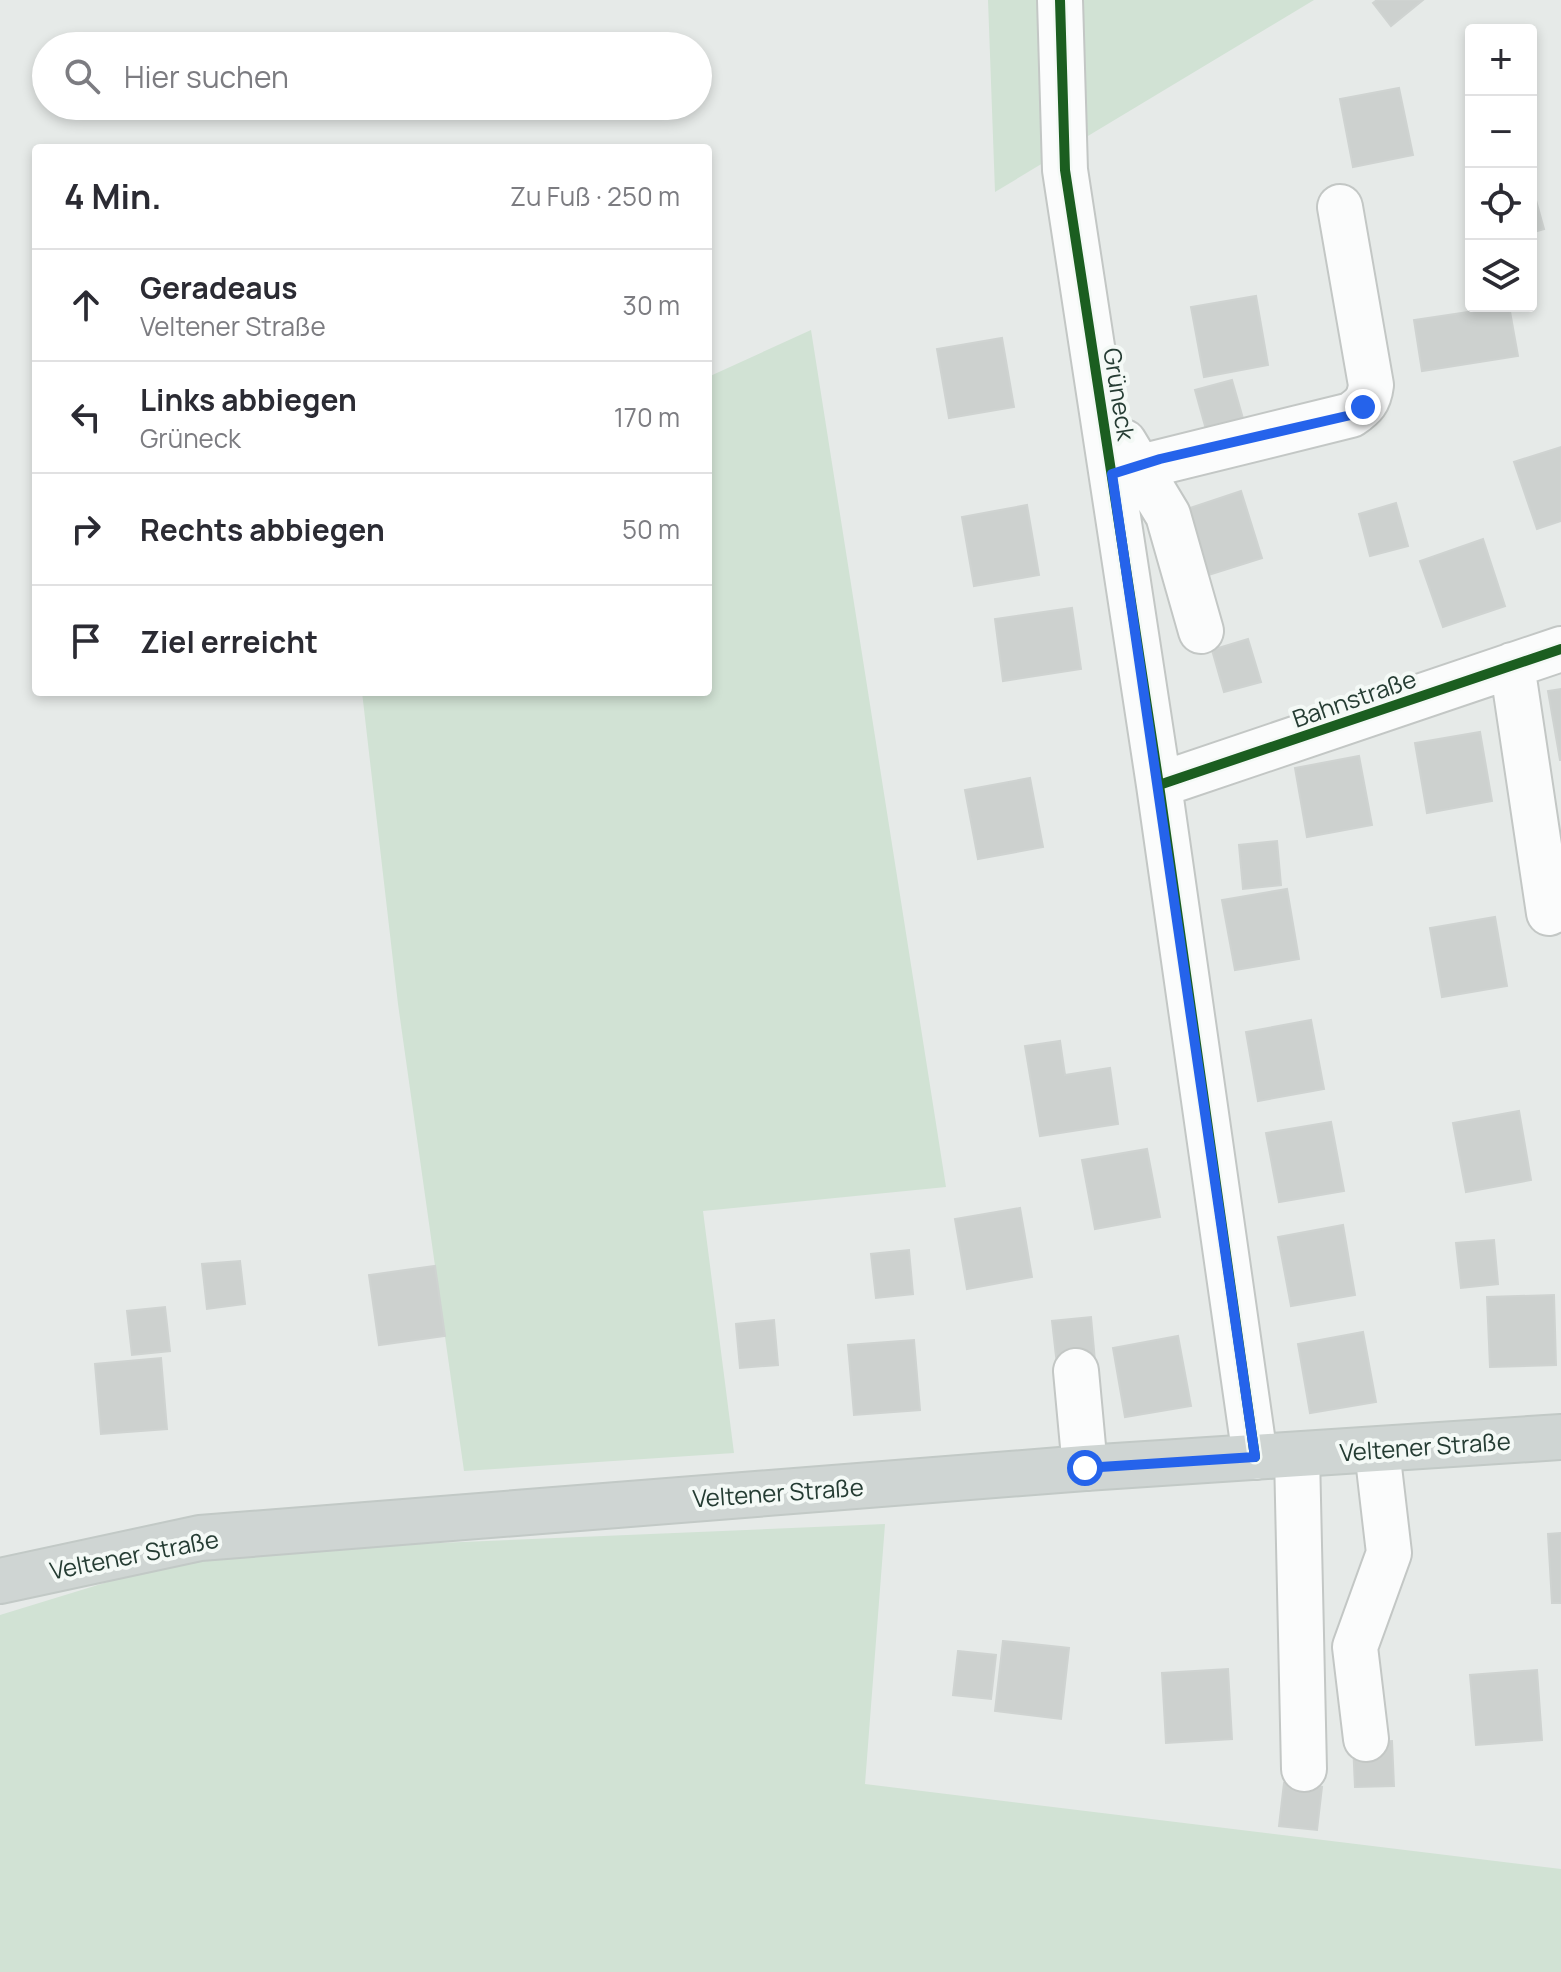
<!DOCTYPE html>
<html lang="de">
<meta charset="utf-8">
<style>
:root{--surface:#fff;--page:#f7f7f7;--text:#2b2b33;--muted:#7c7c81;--line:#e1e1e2}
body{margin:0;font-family:Manrope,sans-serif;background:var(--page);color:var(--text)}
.controls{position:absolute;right:24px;top:24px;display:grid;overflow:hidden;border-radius:8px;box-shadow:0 4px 12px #0003}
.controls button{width:72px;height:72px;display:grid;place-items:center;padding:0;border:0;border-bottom:2px solid var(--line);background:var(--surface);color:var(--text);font:40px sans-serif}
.stop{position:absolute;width:24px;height:24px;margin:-18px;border:6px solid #2563eb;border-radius:50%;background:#fff}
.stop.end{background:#2563eb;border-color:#fff;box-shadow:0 2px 8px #0008}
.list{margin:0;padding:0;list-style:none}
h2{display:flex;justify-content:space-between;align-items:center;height:104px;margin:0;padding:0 32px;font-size:34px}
h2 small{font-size:26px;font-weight:400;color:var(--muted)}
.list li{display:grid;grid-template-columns:52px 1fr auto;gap:24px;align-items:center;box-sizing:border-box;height:112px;padding:0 32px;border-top:2px solid var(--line)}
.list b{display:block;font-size:30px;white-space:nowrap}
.list p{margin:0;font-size:26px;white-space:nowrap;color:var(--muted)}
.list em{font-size:26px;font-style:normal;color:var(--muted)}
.icon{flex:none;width:44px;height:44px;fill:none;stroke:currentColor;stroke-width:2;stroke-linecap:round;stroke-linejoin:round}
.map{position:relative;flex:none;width:1561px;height:1972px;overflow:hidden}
.search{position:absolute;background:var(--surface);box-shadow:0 4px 12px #0003;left:32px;top:32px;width:680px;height:88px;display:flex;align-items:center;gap:20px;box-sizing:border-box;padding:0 28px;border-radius:44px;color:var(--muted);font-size:30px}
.panel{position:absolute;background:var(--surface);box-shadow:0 4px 12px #0003;left:32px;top:144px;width:680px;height:552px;border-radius:8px}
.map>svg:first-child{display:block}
</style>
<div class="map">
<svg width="1561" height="1972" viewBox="0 0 1561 1972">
<rect width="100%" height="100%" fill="#e6eae8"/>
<path fill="#d1e2d4" d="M988,0H1314L995,192Z
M811,330L946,1187L703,1211L734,1453L464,1471L398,1004L362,692H708V377Z
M885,1524L865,1784L1561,1869V1972H0V1615L202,1553Z"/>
<path fill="#cdd1cf" stroke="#cfd3d1" stroke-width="2" d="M1377,0H1423L1391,26L1373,3Z
M1399,88L1413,155L1353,167L1340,99Z
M1532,186L1544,229L1531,233V187Z
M1256,296L1268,365L1204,377L1191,307Z
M1509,306L1518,356L1422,371L1414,320Z
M1002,338L1014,407L949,418L937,349Z
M1232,380L1244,422L1207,433L1195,390Z
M1561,447V521L1537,529L1514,462Z
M1241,491L1262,558L1199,578L1178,512Z
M1396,503L1408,546L1370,556L1359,514Z
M1027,505L1039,575L974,586L962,517Z
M1483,539L1505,606L1443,627L1420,561Z
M1072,608L1081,669L1003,681L995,619Z
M1248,639L1261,682L1224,692L1212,650Z
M1561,689V760H1560L1548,691Z
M1480,732L1492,801L1427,813L1415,743Z
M1359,756L1372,825L1307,837L1295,768Z
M1030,778L1043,847L978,859L965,790Z
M1277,841L1281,885L1243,889L1239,845Z
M1287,889L1299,959L1235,970L1222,900Z
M1495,917L1507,986L1442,997L1430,928Z
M1311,1020L1324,1089L1258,1101L1246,1032Z
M1060,1041L1065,1075L1110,1068L1118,1124L1040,1136L1025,1046Z
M1519,1111L1531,1180L1466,1192L1453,1123Z
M1331,1122L1344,1191L1279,1202L1266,1133Z
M1147,1149L1160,1217L1095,1229L1082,1160Z
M1020,1208L1032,1277L967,1289L955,1219Z
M1343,1225L1355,1295L1291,1306L1278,1237Z
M1494,1240L1498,1284L1461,1288L1456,1243Z
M909,1250L913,1294L876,1298L871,1254Z
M240,1261L245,1304L207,1309L202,1264Z
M435,1266L445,1336L379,1345L369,1275Z
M1554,1295L1556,1365L1490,1367L1487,1297Z
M165,1307L170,1351L132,1355L127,1311Z
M1091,1317L1095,1361L1057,1365L1052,1321Z
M774,1320L778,1365L740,1368L736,1324Z
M1363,1332L1376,1402L1310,1413L1298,1344Z
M1178,1336L1191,1406L1125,1417L1113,1348Z
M914,1340L920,1410L854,1415L848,1345Z
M161,1358L167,1429L101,1434L95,1364Z
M1561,1533V1603H1552L1548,1534Z
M1003,1641L1069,1648L1061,1719L995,1711Z
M958,1651L996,1655L991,1699L953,1695Z
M1228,1669L1232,1739L1166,1743L1162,1673Z
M1537,1670L1542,1740L1476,1745L1470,1675Z
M1392,1741L1394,1786L1355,1787L1353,1743Z
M1284,1783L1322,1787L1317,1830L1279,1826Z"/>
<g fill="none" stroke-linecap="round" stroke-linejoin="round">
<g stroke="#c3c7c5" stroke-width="48">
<path id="minor" d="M1060,0L1065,170L1159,785L1255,1457
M1124,442L1168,515L1201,631
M1112,474L1351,415C1364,406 1369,401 1371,385L1340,207
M1512,665L1549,913
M1159,785L1561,649
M1076,1371L1085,1468
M1297,1455L1304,1769
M1366,1739L1355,1647L1389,1553L1377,1450"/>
</g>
<g stroke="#c2c9c6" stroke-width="48">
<path id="major" d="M0,1581L200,1538L1085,1468L1561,1437"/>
</g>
<use href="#minor" stroke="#fbfcfc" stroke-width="44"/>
<use href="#major" stroke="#cfd5d3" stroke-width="44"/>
<g stroke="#f4f9f6" stroke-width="15">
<path id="cycleway" d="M1060,0L1065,170L1159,785L1255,1457
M1159,785L1561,649"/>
</g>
<use href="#cycleway" stroke="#1b5e20" stroke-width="10"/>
</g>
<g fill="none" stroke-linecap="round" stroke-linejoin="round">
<path stroke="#2563eb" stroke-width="10" d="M1085,1468L1255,1457L1112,474L1160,459L1351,415L1363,407"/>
</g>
<g text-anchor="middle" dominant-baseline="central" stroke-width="8" stroke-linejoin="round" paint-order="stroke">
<g font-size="24" fill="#253c33" stroke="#f4f9f6">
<text transform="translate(1120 394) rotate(81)">Grüneck</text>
<text transform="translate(1354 698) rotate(-19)">Bahnstraße</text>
<text transform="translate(1425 1446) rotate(-4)">Veltener Straße</text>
<text transform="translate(778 1492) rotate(-4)">Veltener Straße</text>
<text transform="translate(134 1554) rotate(-11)">Veltener Straße</text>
</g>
</g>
</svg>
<div class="controls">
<button>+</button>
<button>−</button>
<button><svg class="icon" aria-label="locate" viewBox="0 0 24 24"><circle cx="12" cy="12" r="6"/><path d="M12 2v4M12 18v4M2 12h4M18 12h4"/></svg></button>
<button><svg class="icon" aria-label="layers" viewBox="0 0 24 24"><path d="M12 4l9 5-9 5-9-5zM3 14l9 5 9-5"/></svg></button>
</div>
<div class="stop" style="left:1085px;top:1468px"></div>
<div class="stop end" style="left:1363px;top:407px"></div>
<div class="search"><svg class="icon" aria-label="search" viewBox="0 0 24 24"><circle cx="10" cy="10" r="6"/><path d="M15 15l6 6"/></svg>Hier suchen</div>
<section class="panel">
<h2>4 Min.<small>Zu Fuß · 250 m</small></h2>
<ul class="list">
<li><svg class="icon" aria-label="ahead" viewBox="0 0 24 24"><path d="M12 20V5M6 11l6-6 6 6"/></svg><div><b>Geradeaus</b><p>Veltener Straße</p></div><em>30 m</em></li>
<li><svg class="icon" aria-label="left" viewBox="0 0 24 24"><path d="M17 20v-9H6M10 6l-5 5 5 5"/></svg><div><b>Links abbiegen</b><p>Grüneck</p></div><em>170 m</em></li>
<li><svg class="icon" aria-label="right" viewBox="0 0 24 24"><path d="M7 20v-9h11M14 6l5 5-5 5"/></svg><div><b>Rechts abbiegen</b></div><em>50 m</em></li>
<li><svg class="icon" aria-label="arrive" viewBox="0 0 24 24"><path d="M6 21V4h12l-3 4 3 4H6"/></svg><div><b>Ziel erreicht</b></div></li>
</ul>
</section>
</div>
